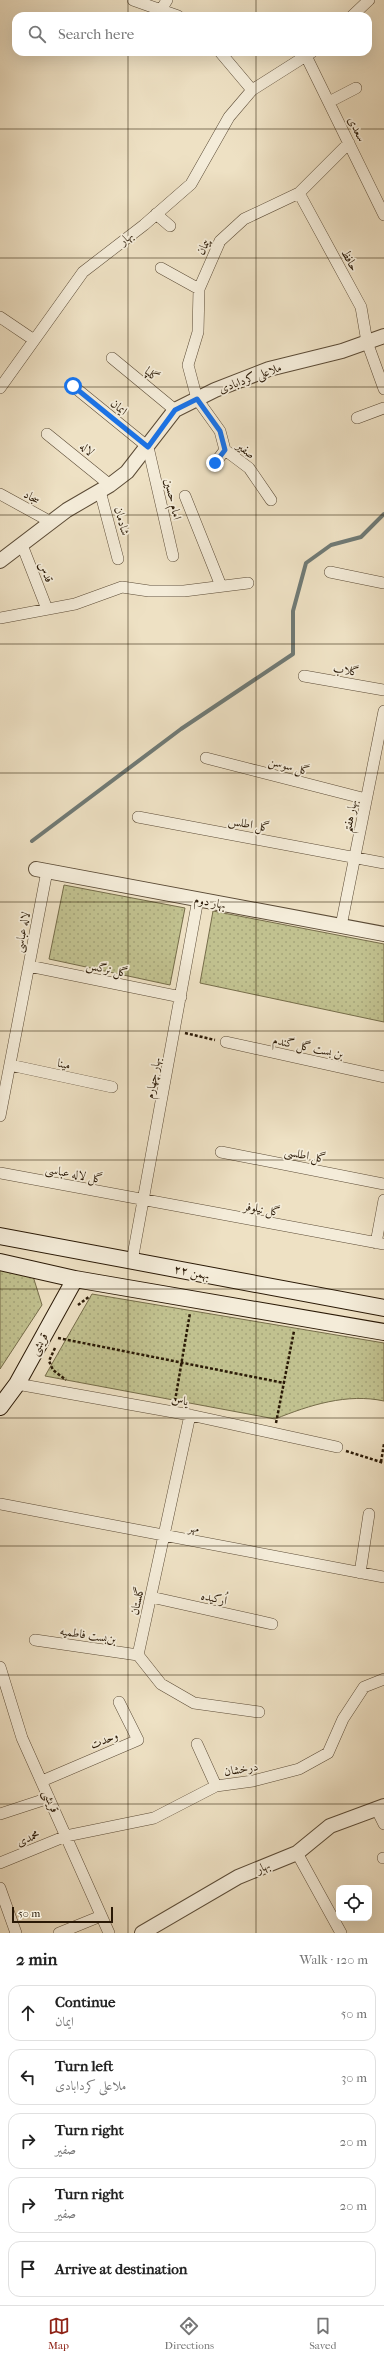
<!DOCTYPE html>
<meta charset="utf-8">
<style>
:root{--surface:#fff;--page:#f2f2f2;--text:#222;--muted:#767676;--line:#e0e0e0;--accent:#8f2418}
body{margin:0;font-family:"IM FELL French Canon",Amiri,serif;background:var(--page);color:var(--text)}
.controls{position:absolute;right:12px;bottom:12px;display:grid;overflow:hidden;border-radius:8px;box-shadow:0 4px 16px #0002}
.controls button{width:36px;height:36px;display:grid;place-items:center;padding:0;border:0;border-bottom:1px solid var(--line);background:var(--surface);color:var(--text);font:20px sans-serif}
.scale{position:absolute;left:12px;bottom:10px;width:101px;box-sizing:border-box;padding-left:4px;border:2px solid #2a1906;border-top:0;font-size:11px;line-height:14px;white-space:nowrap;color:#2a1906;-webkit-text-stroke:3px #f4ecd9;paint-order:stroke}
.stop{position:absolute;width:12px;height:12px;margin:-9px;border:3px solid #1a73e8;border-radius:50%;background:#fff}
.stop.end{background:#1a73e8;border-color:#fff;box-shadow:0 1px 4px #0008}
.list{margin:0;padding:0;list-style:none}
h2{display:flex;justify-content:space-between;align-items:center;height:52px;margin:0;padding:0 16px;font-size:17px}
h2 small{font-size:13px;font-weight:400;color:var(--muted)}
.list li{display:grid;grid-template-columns:26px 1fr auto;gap:12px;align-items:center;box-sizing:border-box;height:56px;margin:0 8px 8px;padding:0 8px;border:1px solid var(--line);border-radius:12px}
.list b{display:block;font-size:15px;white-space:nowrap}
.list p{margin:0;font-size:13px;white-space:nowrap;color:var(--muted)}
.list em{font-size:13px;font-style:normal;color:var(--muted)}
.icon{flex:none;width:22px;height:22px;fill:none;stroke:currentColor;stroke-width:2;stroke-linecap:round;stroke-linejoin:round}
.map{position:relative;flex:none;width:384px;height:1933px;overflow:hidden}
.search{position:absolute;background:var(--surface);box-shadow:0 4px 16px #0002;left:12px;right:12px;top:12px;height:44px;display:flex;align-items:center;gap:10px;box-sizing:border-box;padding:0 14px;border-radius:12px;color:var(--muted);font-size:15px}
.sheet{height:372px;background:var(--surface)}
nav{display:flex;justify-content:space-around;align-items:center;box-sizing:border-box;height:56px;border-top:1px solid var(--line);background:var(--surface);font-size:11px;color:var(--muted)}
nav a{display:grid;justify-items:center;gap:2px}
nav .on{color:var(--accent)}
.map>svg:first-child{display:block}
</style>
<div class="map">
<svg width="384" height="1933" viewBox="0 0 384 1933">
<defs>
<pattern id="grass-dots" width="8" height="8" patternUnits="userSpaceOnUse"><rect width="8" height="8" fill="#c1c18f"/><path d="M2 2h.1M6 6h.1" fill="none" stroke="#a6a57a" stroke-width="1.8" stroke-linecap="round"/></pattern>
</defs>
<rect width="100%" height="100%" fill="#eee1c4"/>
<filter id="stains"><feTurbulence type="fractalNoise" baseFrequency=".005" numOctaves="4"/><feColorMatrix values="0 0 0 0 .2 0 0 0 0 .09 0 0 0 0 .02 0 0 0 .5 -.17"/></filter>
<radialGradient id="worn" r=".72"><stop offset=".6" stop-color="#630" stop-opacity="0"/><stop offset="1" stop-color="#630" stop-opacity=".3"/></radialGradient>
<path fill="url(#grass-dots)" stroke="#766d4a" d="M64,885L185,908L170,985L49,959Z
M213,911L384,944V1022L200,983Z
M0,1267L32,1273L42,1305L0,1369Z
M92,1294L384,1343V1401C347,1393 310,1405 275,1419L45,1376Z"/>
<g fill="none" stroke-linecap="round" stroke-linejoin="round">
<path stroke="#707a75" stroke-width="4" d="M32,841L181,729L293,654V611L306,563L331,545L361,537L384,514"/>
<g stroke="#5b4b36" stroke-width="12">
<path id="minor" d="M133,0L178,16
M161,10L167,0
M352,16L369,0
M220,52L252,90
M306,56L384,215
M329,102L356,88
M299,193L361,307L367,342L384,389
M156,214L170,226
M161,268L199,289
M0,317L34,340
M112,358L175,410
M73,386L148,447L173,556
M0,388L83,272L144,225L191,184L229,117L252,90L312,52
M357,418L384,408
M47,434L110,485
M215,463L225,450
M100,491L118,559
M0,494L51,522
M185,496L221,586
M271,500L249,468L225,450L220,431L197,399L188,365L198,332L199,289L220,241L244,219L299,193L349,143
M22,545L47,609
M330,572L384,583
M0,618L75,604L122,587L149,591H184L248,583
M304,676L384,690
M206,758L366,799
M138,817L384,863
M341,926L384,711
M29,966L181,997
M226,1042L384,1077
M10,1065L112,1087
M0,1116L47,871
M221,1152L384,1184
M0,1173L384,1244
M376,1243L384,1200
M132,1261L198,899
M17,1384L190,1415L337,1447
M190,1415L138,1655L161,1684L194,1703L259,1712
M0,1504L384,1577
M360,1573L369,1514
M151,1597L272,1624
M35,1640L138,1655
M0,1667L22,1738L109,1933
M197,1744L216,1786
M42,1781L138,1740L119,1702
M376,1808L384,1824
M0,1814L49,1798
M297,1853L341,1933
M383,1858H384
M0,1863L66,1836L154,1818L216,1786L253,1781L299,1769L328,1753L343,1719L364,1687L384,1679
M0,1888L16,1933
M59,1933L101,1916"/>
</g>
<g stroke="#5b4b36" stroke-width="16">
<path id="tertiary" d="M0,561L67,510L110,485L127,472L175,410L215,390L269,369L342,351L384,336
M36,869L384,934
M142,1933L238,1877L297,1853L330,1826L384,1806"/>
</g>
<g stroke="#2a1906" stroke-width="18">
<path id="secondary" d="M0,1236L384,1308
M0,1262L75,1279L384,1332
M0,1407L17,1384L75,1279"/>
</g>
<path stroke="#2a1906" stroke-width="2.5" stroke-dasharray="3 2" stroke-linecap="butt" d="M185,1033L215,1040
M78,1305L90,1296
M58,1338L284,1383
M55,1348L49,1361L53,1370L66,1380
M175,1401L190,1313
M276,1423L294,1331
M346,1451L384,1463
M381,1462L384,1444"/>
<use href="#minor" stroke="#f4ecd9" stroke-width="11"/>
<use href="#tertiary" stroke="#f4ecd9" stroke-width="14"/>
<use href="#secondary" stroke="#f4ecd9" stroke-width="16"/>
</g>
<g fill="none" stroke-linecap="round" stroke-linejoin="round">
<path stroke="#1a73e8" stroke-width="5" d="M73,386L148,447L175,410L197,399L220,431L225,450L215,463"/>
</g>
<path fill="none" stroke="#2a1906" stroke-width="1" stroke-opacity="0.55" d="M128,0V16M256,0V16M128,52V1933M256,52V1933M0,129H384M0,258H384M0,387H384M0,515H384M0,644H384M0,773H384M0,902H384M0,1031H384M0,1160H384M0,1289H384M0,1418H384M0,1546H384M0,1675H384M0,1804H384"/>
<g text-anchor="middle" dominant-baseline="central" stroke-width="3.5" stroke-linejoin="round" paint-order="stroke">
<g font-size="12" fill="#2a1906" stroke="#f4ecd9">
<text transform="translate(357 129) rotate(64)">سعدی</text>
<text transform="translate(126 238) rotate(-38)">بهار</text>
<text transform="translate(203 247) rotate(-65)">پیمان</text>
<text transform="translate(350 260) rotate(61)">حافظ</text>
<text transform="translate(152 374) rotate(39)">گلپا</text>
<text transform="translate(250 378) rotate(-20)">ملاعلی کردابادی</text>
<text transform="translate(119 407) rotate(39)">ایمان</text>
<text transform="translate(87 449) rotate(39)">لاله</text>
<text transform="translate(246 450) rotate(38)">صفیر</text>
<text transform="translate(32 497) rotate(29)">سجاد</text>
<text transform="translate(173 499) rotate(77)">امام حسین</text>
<text transform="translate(122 521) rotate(75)">شادمان</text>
<text transform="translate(46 572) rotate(68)">قدس</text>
<text transform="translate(346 670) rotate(10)">گلاب</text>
<text transform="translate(289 766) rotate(15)">گل سوسن</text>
<text transform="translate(350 816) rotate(-79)">بهار هفتم</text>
<text transform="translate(249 824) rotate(11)">گل اطلس</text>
<text transform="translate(210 902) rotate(11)">بهار دوم</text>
<text transform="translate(22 932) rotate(-79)">لاله عباسی</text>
<text transform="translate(107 969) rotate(12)">گل نرگس</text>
<text transform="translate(308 1047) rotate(12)">بن بست گل گندم</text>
<text transform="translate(64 1064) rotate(12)">مینا</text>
<text transform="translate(153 1078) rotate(-80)">بهار چهارم</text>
<text transform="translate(305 1155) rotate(11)">گل اطلسی</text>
<text transform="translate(74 1174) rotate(11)">گل لاله عباسی</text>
<text transform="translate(262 1209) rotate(10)">گل نیلوفر</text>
<text transform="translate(192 1272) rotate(11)">۲۲ بهمن</text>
<text transform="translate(39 1344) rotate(-61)">قریشی</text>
<text transform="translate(180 1400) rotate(11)">یاس</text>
<text transform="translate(194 1528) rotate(11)">مهر</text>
<text transform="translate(214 1598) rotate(12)">اُرکیده</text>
<text transform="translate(137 1601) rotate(-78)">گلستان</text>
<text transform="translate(88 1635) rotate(9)">بن‌بست فاطمیه</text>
<text transform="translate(104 1740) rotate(-23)">وحدت</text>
<text transform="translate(241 1769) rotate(-9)">درخشان</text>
<text transform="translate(51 1801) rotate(66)">قریشی</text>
<text transform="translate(28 1838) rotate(-22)">محمدی</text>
<text transform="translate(263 1867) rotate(-23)">بهار</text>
</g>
</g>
<rect width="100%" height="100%" filter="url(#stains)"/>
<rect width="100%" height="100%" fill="url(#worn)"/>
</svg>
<div class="controls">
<button><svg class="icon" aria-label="locate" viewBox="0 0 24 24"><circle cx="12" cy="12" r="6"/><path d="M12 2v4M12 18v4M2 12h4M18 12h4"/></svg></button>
</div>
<div class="scale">50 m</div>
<div class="stop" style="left:73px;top:386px"></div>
<div class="stop end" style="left:215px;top:463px"></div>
<div class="search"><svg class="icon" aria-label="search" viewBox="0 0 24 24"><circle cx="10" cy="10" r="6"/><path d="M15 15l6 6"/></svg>Search here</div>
</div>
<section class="sheet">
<h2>2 min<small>Walk · 120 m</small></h2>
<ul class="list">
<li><svg class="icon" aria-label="ahead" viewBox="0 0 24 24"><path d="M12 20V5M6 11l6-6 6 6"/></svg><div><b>Continue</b><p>ایمان</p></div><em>50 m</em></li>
<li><svg class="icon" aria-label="left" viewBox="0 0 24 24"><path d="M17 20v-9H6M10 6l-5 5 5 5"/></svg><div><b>Turn left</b><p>ملاعلی کردابادی</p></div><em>30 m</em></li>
<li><svg class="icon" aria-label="right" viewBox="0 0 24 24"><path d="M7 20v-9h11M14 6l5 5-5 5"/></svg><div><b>Turn right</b><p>صفیر</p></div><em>20 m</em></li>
<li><svg class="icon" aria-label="right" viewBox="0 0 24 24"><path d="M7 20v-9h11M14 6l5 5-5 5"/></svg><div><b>Turn right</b><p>صفیر</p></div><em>20 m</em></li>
<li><svg class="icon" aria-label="arrive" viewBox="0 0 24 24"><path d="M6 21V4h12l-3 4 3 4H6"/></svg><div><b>Arrive at destination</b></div></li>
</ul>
</section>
<nav>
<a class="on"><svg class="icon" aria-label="map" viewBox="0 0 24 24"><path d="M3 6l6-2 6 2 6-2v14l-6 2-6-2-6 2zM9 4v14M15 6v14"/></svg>Map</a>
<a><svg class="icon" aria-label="directions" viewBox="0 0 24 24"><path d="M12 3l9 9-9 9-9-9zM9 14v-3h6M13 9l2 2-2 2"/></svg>Directions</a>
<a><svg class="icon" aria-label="saved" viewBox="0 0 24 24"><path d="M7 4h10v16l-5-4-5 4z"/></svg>Saved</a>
</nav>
